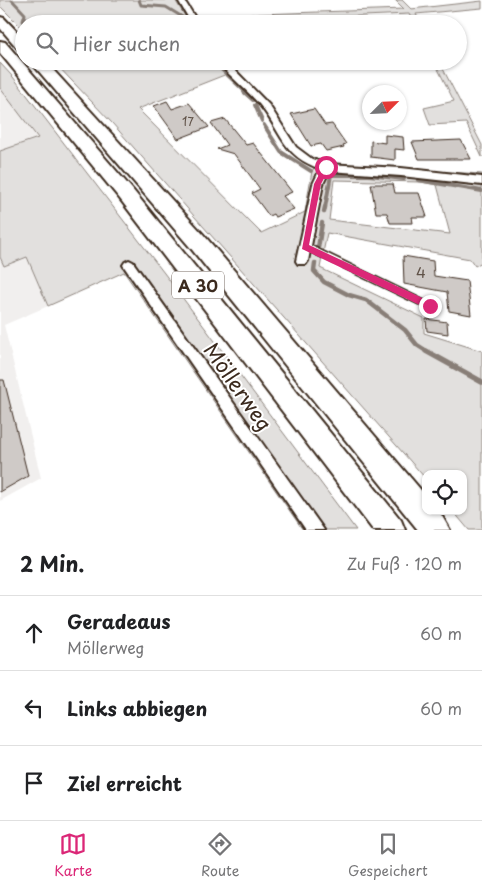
<!DOCTYPE html>
<html lang="de">
<meta charset="utf-8">
<style>
:root{--surface:#fff;--page:#f2f2f2;--text:#202124;--muted:#757577;--line:#e0e0e0;--accent:#db2777}
body{margin:0;font-family:"Playpen Sans",sans-serif;background:var(--page);color:var(--text)}
.controls{position:absolute;right:15px;bottom:15px;display:grid;overflow:hidden;border-radius:10px;box-shadow:0 1px 4px #0004}
.controls button{width:45px;height:45px;display:grid;place-items:center;padding:0;border:0;border-bottom:1px solid var(--line);background:var(--surface);color:var(--text);font:25px sans-serif}
.compass{position:absolute;left:362px;top:85px;width:45px;height:45px;border-radius:50%;background:var(--surface);box-shadow:0 1px 4px #0004;rotate:66deg}
.stop{position:absolute;width:15px;height:15px;margin:-11px;border:4px solid #db2777;border-radius:50%;background:#fff}
.stop.end{background:#db2777;border-color:#fff;box-shadow:0 1px 5px #0008}
.list{margin:0;padding:0;list-style:none}
h2{display:flex;justify-content:space-between;align-items:center;height:65px;margin:0;padding:0 20px;font-size:21px}
h2 small{font-size:16px;font-weight:400;color:var(--muted)}
.list li{display:grid;grid-template-columns:32px 1fr auto;gap:15px;align-items:center;box-sizing:border-box;height:75px;padding:0 20px;border-top:1px solid var(--line)}
.list b{display:block;font-size:19px;white-space:nowrap}
.list p{margin:0;font-size:16px;white-space:nowrap;color:var(--muted)}
.list em{font-size:16px;font-style:normal;color:var(--muted)}
.icon{flex:none;width:28px;height:28px;fill:none;stroke:currentColor;stroke-width:2;stroke-linecap:round;stroke-linejoin:round}
.map{position:relative;flex:none;width:482px;height:530px;overflow:hidden}
.search{position:absolute;background:var(--surface);box-shadow:0 1px 4px #0004;left:15px;right:15px;top:15px;height:55px;display:flex;align-items:center;gap:12px;box-sizing:border-box;padding:0 18px;border-radius:28px;color:var(--muted);font-size:19px}
.sheet{height:290px;background:var(--surface)}
nav{display:flex;justify-content:space-around;align-items:center;box-sizing:border-box;height:70px;border-top:1px solid var(--line);background:var(--surface);font-size:14px;color:var(--muted)}
nav a{display:grid;justify-items:center;gap:2px}
nav .on{color:var(--accent)}
.map>svg:first-child{display:block}
</style>
<div class="map">
<svg width="482" height="530" viewBox="0 0 482 530">
<rect width="100%" height="100%" fill="#fff"/>
<filter id="ink" filterUnits="userSpaceOnUse"><feTurbulence type="fractalNoise" baseFrequency=".02" numOctaves="2"/><feDisplacementMap in="SourceGraphic" scale="10" xChannelSelector="R" yChannelSelector="G"/><feConvolveMatrix kernelMatrix="1 2 1 2 8 2 1 2 1" color-interpolation-filters="sRGB"/></filter>
<g filter="url(#ink)">
<path fill="#f1efee" d="M0,88L39,138L0,151Z
M0,257L4,266L27,257L48,306L4,325L41,478L0,501Z"/>
<path fill="#e2e0de" stroke="#8e857e" fill-rule="evenodd" d="M0,0H175L190,24H24V30L0,6Z
M395,0H402L411,9L482,1V8L416,14L421,24H414L409,14L227,22V24L200,22L203,16L404,9Z
M53,61H215L227,74L138,109L261,233L305,212L312,171L319,160L345,166L482,174V262L475,266L470,259L327,233L320,268L424,318V333L482,351V530H469L453,511H463V474H426V479L112,123ZM334,180L421,182L437,185L450,234L329,220Z
M434,61H439L482,145V157L466,123L430,125L424,108L454,101Z
M0,63L13,77L164,273L356,530H303L124,272L48,306L27,257L4,266L0,257V151L38,138L0,88Z"/>
<g fill="none" stroke-linecap="round" stroke-linejoin="round">
<path stroke="#887e77" stroke-width="3" d="M12,0L25,14L23,21L26,24
M139,0L141,5L166,7L184,18
M212,61L246,93"/>
<path stroke="#887e77" stroke-width="4" d="M244,92L253,100
M255,105L262,121
M264,125L281,152L311,171
M418,180L482,191
M325,208L331,175H369L404,179"/>
<path stroke="#887e77" stroke-width="4.5" d="M324,212L325,207
M318,248L322,223
M315,263L314,271L324,282L349,295L366,300L405,330L417,345L428,352"/>
<path stroke="#887e77" stroke-width="5.5" d="M426,351L482,382"/>
</g>
<path fill="#cfcac7" stroke="#3b2a1e" d="M167,101L172,109L189,103L209,127L178,139L154,106Z
M314,109L325,125L332,124L346,144L343,145L344,147L326,151L321,144L311,146L291,114Z
M225,119L246,145L253,143L292,192L283,196L294,209L275,217L273,214L269,216L252,193L260,189L234,154L217,149L227,145L211,123Z
M385,135L403,137L404,150L395,149V160L371,157V141L385,143Z
M461,140L471,159H419L412,142Z
M371,184H393L395,193H419L427,217H412L413,223H390L387,213H376Z
M403,256L433,261L434,276L467,281L471,315L449,311L447,292L404,284Z
M426,319L447,322L448,334L427,331Z
M0,380H4L28,476L0,492Z"/>
<g fill="none" stroke-linecap="round" stroke-linejoin="round">
<g stroke="#3b2a1e" stroke-width="9">
<path id="lane" d="M305,246L429,306"/>
</g>
<g stroke="#3b2a1e" stroke-width="4">
<path id="street" d="M178,0H184L199,24H192Z
M217,61H226L269,105L296,147L312,159L327,164L401,168L482,177V185L401,176L329,171L323,184L308,261L306,264H298L296,261L313,184L320,169C283,155 284,137 263,109C250,92 231,78 217,61Z
M129,260L133,262L324,530H306L125,268L123,265L125,262Z"/>
</g>
<g stroke="#3b2a1e" stroke-width="4">
<path id="highway" d="M0,17L4,18L24,39V51L19,50L0,28Z
M0,41L5,42L132,189L401,520L405,530H373L120,199L0,53Z
M30,61H45L203,234L426,496V511H439L450,530H418L189,246Z"/>
</g>
<use href="#lane" stroke="#fff" stroke-width="5.5"/>
<use href="#street" fill="#fff" fill-rule="evenodd"/>
<use href="#highway" fill="#fff" fill-rule="evenodd"/>
</g>
</g>
<path fill="#db2777" d="M324,165L330,167L321,184L309,245L433,303V308H426L302,249L314,184Z"/>
<g text-anchor="middle" dominant-baseline="central" stroke-width="4" stroke-linejoin="round" paint-order="stroke">
<g font-size="12" fill="#605248">
<text x="188" y="121">17</text>
</g>
<g font-size="15" fill="#605248">
<text x="421" y="271">4</text>
</g>
<rect fill="#fff" stroke="#766a62" stroke-width="1" x="172" y="271.5" width="52" height="27" rx="4"/>
<g font-size="16" font-weight="bold" fill="#3b2a1e">
<text x="198" y="285">A 30</text>
</g>
<g font-size="21" fill="#3b2a1e" stroke="#fff">
<text transform="translate(239 386) rotate(55)">Möllerweg</text>
</g>
</g>
</svg>
<div class="controls">
<button><svg class="icon" aria-label="locate" viewBox="0 0 24 24"><circle cx="12" cy="12" r="6"/><path d="M12 2v4M12 18v4M2 12h4M18 12h4"/></svg></button>
</div>
<svg class="compass" viewBox="-18 -18 36 36"><path d="M0-13l5 13h-10z" fill="#e53935"/><path d="M0 13l5-13h-10z" fill="#757577"/></svg>
<div class="stop" style="left:326px;top:167px"></div>
<div class="stop end" style="left:430px;top:306px"></div>
<div class="search"><svg class="icon" aria-label="search" viewBox="0 0 24 24"><circle cx="10" cy="10" r="6"/><path d="M15 15l6 6"/></svg>Hier suchen</div>
</div>
<section class="sheet">
<h2>2 Min.<small>Zu Fuß · 120 m</small></h2>
<ul class="list">
<li><svg class="icon" aria-label="ahead" viewBox="0 0 24 24"><path d="M12 20V5M6 11l6-6 6 6"/></svg><div><b>Geradeaus</b><p>Möllerweg</p></div><em>60 m</em></li>
<li><svg class="icon" aria-label="left" viewBox="0 0 24 24"><path d="M17 20v-9H6M10 6l-5 5 5 5"/></svg><div><b>Links abbiegen</b></div><em>60 m</em></li>
<li><svg class="icon" aria-label="arrive" viewBox="0 0 24 24"><path d="M6 21V4h12l-3 4 3 4H6"/></svg><div><b>Ziel erreicht</b></div></li>
</ul>
</section>
<nav>
<a class="on"><svg class="icon" aria-label="map" viewBox="0 0 24 24"><path d="M3 6l6-2 6 2 6-2v14l-6 2-6-2-6 2zM9 4v14M15 6v14"/></svg>Karte</a>
<a><svg class="icon" aria-label="directions" viewBox="0 0 24 24"><path d="M12 3l9 9-9 9-9-9zM9 14v-3h6M13 9l2 2-2 2"/></svg>Route</a>
<a><svg class="icon" aria-label="saved" viewBox="0 0 24 24"><path d="M7 4h10v16l-5-4-5 4z"/></svg>Gespeichert</a>
</nav>
